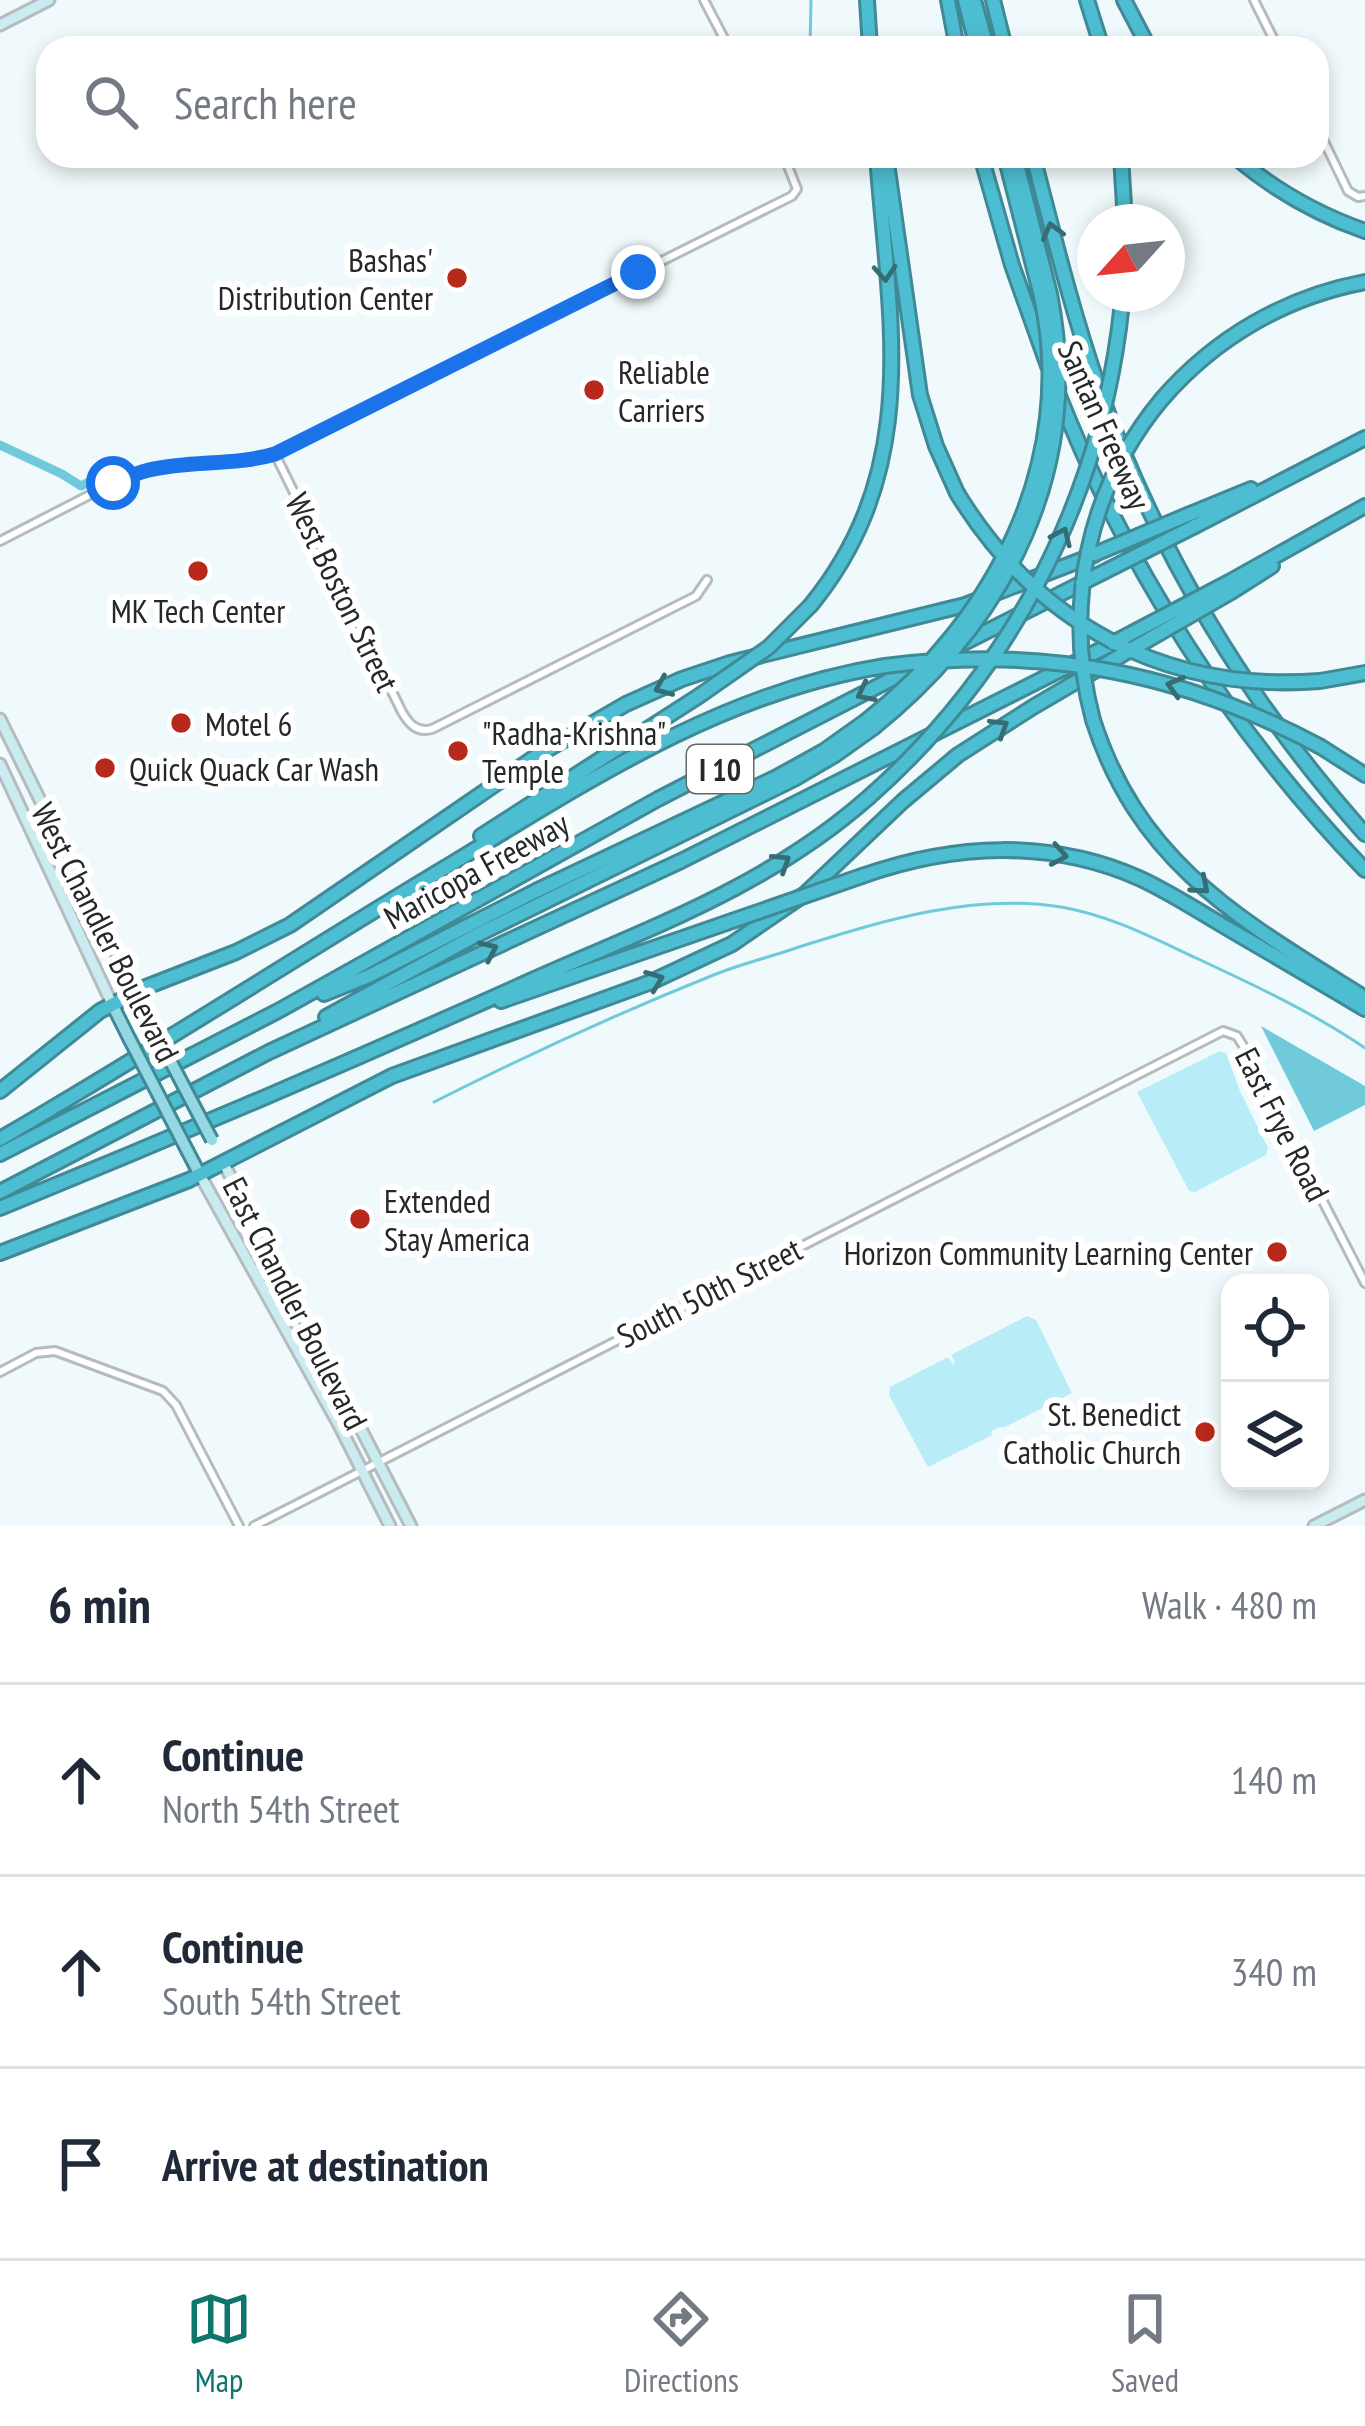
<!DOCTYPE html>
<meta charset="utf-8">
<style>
:root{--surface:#fff;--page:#f6f6f7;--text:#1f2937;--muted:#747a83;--line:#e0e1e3;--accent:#0f766e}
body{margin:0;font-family:"PT Sans Narrow",sans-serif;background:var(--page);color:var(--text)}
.controls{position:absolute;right:36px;bottom:36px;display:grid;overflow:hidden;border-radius:24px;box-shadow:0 6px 18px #0003}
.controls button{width:108px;height:108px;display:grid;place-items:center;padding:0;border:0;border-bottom:3px solid var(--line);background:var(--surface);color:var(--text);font:60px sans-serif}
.compass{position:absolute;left:1077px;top:204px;width:108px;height:108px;border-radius:50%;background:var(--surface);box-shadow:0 6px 18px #0003;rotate:243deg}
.stop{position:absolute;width:36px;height:36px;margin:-27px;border:9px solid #1a73e8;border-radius:50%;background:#fff}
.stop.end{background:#1a73e8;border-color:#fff;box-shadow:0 3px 12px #0008}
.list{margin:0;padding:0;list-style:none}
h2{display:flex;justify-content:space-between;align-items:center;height:156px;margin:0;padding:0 48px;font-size:51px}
h2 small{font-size:39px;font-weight:400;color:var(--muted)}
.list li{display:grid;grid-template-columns:78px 1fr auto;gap:36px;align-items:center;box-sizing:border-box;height:192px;padding:0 48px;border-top:3px solid var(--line)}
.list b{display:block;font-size:45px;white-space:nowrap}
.list p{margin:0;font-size:39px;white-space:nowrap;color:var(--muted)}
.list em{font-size:39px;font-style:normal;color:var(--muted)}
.icon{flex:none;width:66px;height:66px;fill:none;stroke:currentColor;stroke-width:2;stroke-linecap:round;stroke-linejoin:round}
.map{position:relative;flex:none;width:1365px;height:1526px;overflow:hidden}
.search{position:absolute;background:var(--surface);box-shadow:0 6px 18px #0003;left:36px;right:36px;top:36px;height:132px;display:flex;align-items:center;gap:30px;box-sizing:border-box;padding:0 42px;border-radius:36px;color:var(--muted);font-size:45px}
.sheet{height:732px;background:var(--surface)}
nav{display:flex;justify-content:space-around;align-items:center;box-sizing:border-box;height:168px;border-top:3px solid var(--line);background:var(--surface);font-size:33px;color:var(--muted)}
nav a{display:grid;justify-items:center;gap:6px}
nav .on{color:var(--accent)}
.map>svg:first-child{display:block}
</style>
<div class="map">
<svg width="1365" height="1526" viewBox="0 0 1365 1526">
<rect width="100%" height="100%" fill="#f0f9fb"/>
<path fill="#b8edf7" d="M1220,1051L1226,1053L1240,1091L1268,1148L1266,1155L1195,1192L1189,1191L1137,1092Z
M1027,1316L1036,1320L1072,1393L1005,1427H1000L991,1431L992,1435L928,1467L889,1395L890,1387L948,1357L953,1364L955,1362L951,1355Z"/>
<path fill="#71cada" d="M1261,1026L1365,1086V1105L1314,1131Z"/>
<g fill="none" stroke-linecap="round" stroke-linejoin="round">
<path stroke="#71cada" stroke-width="3" d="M810,48L811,0
M434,1102C525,1056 621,1012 716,974C744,963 774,956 802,946C885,920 973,893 1061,907C1109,915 1153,938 1196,958C1254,985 1312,1012 1365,1048"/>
<path stroke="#71cada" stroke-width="9" d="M0,445L62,474L81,486L108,472"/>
<g stroke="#b4bcbe" stroke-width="12">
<path id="street" d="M704,0L729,48
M1254,0L1278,48
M1317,127L1348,191L1358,197L1365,196
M275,454L402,712C409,724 417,733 432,729L696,596L707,580
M0,541L113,483L145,470L175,465L250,461L275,454L792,196L797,189L784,156
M0,1372L36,1353L55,1351L163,1391L176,1405L239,1526
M254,1526L1223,1031L1237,1036L1242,1044L1365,1283"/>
</g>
<g stroke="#b4bcbe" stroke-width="15">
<path id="secondary" d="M0,25L49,0
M0,719L121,964
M0,764L112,1004
M224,1164L411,1526
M200,1175L339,1425L390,1526
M1314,1526L1365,1500"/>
</g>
<g stroke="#3f8a96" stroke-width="16">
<path id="primary" d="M121,964L152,1026
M112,1004L129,1038
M188,1152L200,1175"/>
</g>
<g stroke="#3f8a96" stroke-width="18">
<path id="highway" d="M867,0L870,48
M948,0L957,48
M965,0L977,48
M974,0L987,48
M993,0L1005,48
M1087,0L1102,48
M1124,0L1149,48
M886,156L920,395L936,446L957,493
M981,156L1012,265L1048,366
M1005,156L1041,296
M1015,156L1050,294
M1033,156C1053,233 1072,311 1098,386C1156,551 1249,704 1365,834
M1121,156L1125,222
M1234,156C1273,189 1316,214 1365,231
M1119,328L1123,294
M1057,391C1127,569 1232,732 1365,870
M1162,399C1215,338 1285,297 1365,282
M1190,514L1251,489
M1195,526L1365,438
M1229,582L1365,506
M1233,591L1272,566
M811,605C923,467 889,319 877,156
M954,648L1082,583
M1320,681L1365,673
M1093,720C1140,866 1243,921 1365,998
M1321,747L1365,775
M481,836L699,696
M862,876C953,844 1050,838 1141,879C1171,893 1200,912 1229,929C1275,956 1320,982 1365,1009
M324,994L369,976L536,891L777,777L824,751L866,721
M501,1001L732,921
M326,1017L473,937L794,779L835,755L873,728
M0,1091L100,1011L146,987L236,952L290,925L538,755L626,704L682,679L730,663L965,605L1094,555
M0,1139C150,1052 295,958 443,869C583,784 721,692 885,666
M0,1154L278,1011L658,799L925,662
M0,1192L269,1052L681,861L1112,644
M0,1208C174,1137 347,1063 519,986C643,930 765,889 869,797
M0,1253L189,1180L392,1076L651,982L732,944L805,894L903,801L958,755L1033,707L1120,656"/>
</g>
<use href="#street" stroke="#fff" stroke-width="6"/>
<use href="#secondary" stroke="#caecf1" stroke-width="9"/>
<use href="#primary" stroke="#94d8e3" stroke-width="10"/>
<use href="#highway" stroke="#4dbed1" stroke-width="12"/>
<g stroke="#3f8a96" stroke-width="16" stroke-linecap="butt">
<path id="primary-bridge" d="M152,1026L212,1140
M129,1038L188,1152"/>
</g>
<g stroke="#3f8a96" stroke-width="18" stroke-linecap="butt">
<path id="highway-bridge" d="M957,493C1037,624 1166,693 1320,681
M1095,554L1190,514
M1082,583L1195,526
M1113,643L1229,582
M1120,656L1233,591
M885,666C1042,645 1183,673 1321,747
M699,696L769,647L811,605
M1093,720C1063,607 1087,489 1162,399
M866,721C995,620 1077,461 1041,296
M873,728C1007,620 1085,468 1050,294
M869,797C1007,675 1095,510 1119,328
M732,921L862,876"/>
</g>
<use href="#primary-bridge" stroke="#94d8e3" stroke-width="10"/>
<use href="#highway-bridge" stroke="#4dbed1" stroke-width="12"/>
</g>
<defs><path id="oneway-chevron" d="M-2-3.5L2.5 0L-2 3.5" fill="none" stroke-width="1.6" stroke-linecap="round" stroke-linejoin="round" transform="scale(3)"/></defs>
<g stroke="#366c74">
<use href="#oneway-chevron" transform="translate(1052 231) rotate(-105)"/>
<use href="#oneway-chevron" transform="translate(885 273) rotate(86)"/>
<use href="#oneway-chevron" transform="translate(1062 536) rotate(-66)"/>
<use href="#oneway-chevron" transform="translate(1175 686) rotate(-164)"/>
<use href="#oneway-chevron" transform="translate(663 687) rotate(157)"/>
<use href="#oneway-chevron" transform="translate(865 693) rotate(153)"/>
<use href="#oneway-chevron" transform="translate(1000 727) rotate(-32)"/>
<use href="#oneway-chevron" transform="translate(1059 855) rotate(10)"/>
<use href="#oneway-chevron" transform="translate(782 862) rotate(-33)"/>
<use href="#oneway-chevron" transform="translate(1201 886) rotate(41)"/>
<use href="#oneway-chevron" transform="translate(489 950) rotate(-24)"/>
<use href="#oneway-chevron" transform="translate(655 980) rotate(-21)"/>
</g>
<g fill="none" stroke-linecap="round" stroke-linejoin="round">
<path stroke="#1a73e8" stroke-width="15" d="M113,483C125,478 137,473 149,470C191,460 234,466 275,454L638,272"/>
</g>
<g fill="#b7291a" stroke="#fff" stroke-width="4.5">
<circle cx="457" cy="278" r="12"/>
<circle cx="594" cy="390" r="12"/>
<circle cx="198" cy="571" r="12"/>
<circle cx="181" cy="723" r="12"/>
<circle cx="458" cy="751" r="12"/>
<circle cx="105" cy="768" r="12"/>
<circle cx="360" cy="1219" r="12"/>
<circle cx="1277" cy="1252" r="12"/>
<circle cx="1205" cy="1432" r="12"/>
</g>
<g text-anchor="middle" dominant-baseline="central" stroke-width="12" stroke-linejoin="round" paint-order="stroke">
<rect fill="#fff" stroke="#666868" stroke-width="3" x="687" y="745" width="66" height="48" rx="9"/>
<g font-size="30" font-weight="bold" fill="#242828">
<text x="720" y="769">I 10</text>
</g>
<g font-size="33" fill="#242828" stroke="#fff" text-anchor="start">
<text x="433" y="259" text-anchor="end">Bashas'<tspan x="433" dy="38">Distribution Center</tspan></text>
<text x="618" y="371">Reliable<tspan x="618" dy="38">Carriers</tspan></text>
<text x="198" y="610" text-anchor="middle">MK Tech Center</text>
<text x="205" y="723">Motel 6</text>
<text x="482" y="732">"Radha-Krishna"<tspan x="482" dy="38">Temple</tspan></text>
<text x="129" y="768">Quick Quack Car Wash</text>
<text x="384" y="1200">Extended<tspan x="384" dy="38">Stay America</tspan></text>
<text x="1253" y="1252" text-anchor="end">Horizon Community Learning Center</text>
<text x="1181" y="1413" text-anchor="end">St. Benedict<tspan x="1181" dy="38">Catholic Church</tspan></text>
</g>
<g font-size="33" fill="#242828" stroke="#fff">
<text transform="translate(1105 425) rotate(66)">Santan Freeway</text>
<text transform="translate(343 592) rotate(64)">West Boston Street</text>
<text transform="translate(476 870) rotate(-29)">Maricopa Freeway</text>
<text transform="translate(106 932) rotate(63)">West Chandler Boulevard</text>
<text transform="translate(1283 1124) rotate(63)">East Frye Road</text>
<text transform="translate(709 1292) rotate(-27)">South 50th Street</text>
<text transform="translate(296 1303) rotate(63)">East Chandler Boulevard</text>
</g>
</g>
</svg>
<div class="controls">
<button><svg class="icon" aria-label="locate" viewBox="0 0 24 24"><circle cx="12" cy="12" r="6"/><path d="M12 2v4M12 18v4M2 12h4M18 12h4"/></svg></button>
<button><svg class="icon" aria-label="layers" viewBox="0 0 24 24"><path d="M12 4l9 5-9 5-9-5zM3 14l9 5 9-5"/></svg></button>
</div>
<svg class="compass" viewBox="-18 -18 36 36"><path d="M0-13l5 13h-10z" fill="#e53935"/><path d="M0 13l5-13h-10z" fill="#747a83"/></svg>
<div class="stop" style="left:113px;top:483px"></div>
<div class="stop end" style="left:638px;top:272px"></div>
<div class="search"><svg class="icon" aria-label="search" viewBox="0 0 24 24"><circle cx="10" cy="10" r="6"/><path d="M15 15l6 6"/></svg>Search here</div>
</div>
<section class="sheet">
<h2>6 min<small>Walk · 480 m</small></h2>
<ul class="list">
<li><svg class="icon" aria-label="ahead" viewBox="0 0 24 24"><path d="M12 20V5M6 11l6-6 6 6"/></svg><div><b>Continue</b><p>North 54th Street</p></div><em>140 m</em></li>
<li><svg class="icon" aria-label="ahead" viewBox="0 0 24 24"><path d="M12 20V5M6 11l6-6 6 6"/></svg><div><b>Continue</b><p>South 54th Street</p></div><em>340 m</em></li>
<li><svg class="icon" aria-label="arrive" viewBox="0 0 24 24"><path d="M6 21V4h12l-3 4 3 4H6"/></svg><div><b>Arrive at destination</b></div></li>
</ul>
</section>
<nav>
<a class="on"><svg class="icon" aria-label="map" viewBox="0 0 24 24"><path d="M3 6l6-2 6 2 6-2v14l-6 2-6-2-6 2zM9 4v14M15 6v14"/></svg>Map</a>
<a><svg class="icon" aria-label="directions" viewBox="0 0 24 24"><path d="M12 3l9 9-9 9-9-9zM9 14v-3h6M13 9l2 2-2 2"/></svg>Directions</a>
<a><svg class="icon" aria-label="saved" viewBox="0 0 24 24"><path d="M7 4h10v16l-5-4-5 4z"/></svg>Saved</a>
</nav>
